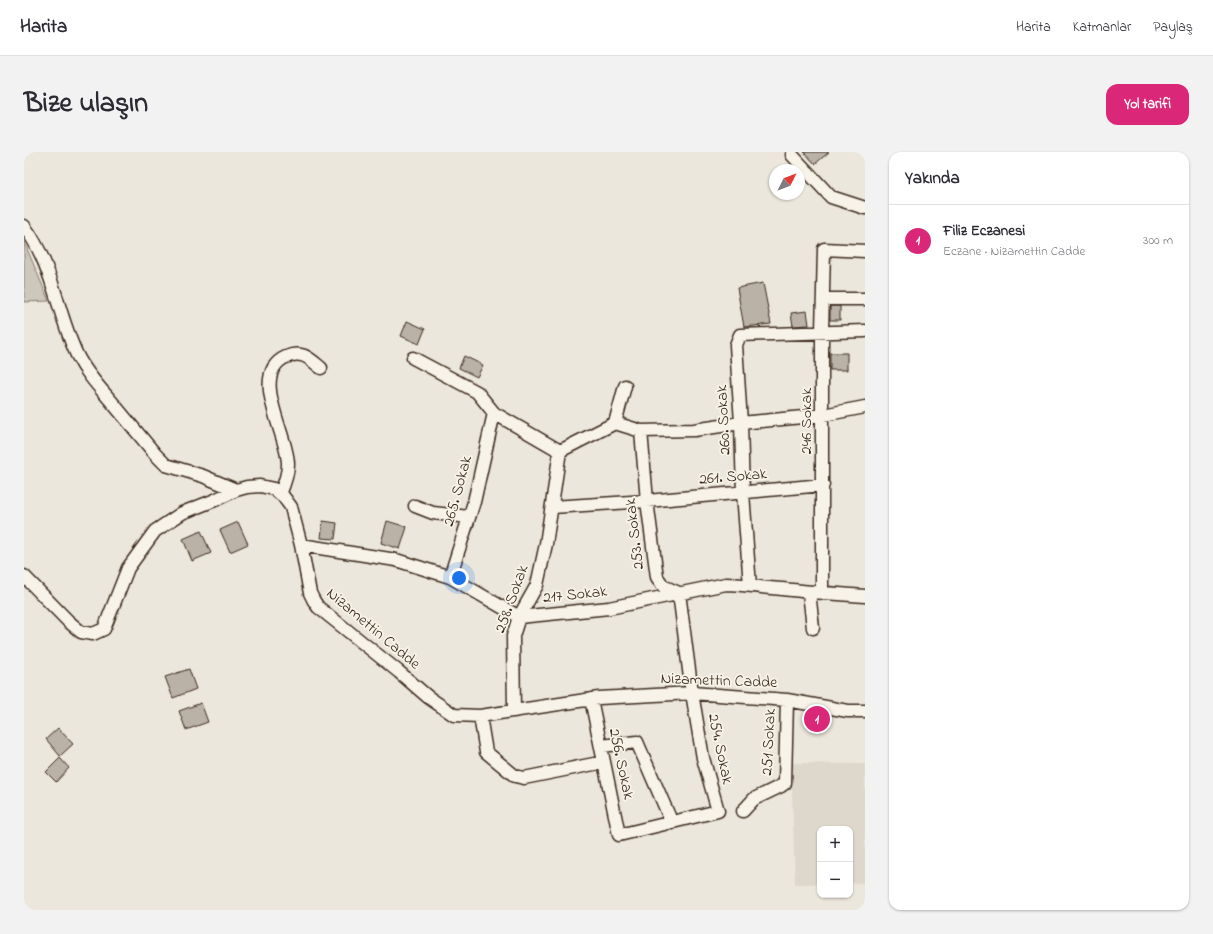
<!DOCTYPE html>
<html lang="tr">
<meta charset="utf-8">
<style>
:root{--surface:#fff;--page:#f2f2f3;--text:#2b2b33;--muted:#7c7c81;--line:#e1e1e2;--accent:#db2777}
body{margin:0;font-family:"Indie Flower",sans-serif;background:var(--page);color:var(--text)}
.controls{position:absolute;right:12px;bottom:12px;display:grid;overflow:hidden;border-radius:8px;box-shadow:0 1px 3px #0004}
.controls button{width:36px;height:36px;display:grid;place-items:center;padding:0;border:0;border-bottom:1px solid var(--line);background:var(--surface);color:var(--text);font:20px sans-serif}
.compass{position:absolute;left:745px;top:12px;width:36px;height:36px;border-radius:50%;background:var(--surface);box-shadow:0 1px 3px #0004;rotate:48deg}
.you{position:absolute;left:435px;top:426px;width:14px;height:14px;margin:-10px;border:3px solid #fff;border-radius:50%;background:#1a73e8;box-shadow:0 0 0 6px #1a73e833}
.badge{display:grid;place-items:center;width:26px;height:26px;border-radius:50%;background:var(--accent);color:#fff;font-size:13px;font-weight:700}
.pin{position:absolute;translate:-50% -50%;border:2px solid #fff;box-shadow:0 1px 4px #0006}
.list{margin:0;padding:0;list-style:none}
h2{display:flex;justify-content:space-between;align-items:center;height:52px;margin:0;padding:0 16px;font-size:17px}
h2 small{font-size:13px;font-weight:400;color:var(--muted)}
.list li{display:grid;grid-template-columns:26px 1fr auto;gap:12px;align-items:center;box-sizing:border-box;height:72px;padding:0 16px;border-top:1px solid var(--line)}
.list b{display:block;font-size:15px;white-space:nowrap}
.list p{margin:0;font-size:13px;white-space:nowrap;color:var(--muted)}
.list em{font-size:13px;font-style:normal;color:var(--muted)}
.map{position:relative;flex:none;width:841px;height:758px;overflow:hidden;border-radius:12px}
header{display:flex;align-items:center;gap:24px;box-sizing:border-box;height:56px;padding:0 20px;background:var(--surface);border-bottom:1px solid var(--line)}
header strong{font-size:19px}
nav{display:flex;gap:22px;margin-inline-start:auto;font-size:14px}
.intro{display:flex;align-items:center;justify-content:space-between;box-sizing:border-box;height:96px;padding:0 24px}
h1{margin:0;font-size:28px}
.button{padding:10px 18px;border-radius:12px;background:var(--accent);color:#fff;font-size:14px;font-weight:700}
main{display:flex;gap:24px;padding:0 24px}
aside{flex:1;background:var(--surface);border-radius:12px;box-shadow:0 1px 3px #0004}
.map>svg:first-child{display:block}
</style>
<header>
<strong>Harita</strong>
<nav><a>Harita</a><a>Katmanlar</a><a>Paylaş</a></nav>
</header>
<div class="intro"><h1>Bize ulaşın</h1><a class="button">Yol tarifi</a></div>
<main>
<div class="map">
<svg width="841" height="758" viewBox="0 0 841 758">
<rect width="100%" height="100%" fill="#ece7dc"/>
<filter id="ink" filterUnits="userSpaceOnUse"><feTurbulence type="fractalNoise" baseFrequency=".025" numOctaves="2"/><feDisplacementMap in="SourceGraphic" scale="8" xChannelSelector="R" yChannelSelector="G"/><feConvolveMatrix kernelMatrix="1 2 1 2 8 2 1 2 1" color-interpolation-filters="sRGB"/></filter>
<g filter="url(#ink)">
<path fill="#ddd7cc" d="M767,611L841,612V731H826V677H796V732H771Z"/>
<path fill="#cec8bc" stroke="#84796d" d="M0,90L25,149L0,150Z"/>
<path fill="#bab2a7" stroke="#3b2a1e" d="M780,0H805L791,12Z
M739,131L747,172L720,175L713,136Z
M806,154H816V168H806Z
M783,159L785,173L769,174L767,161Z
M383,169L401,177L395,192L377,184Z
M806,201H823V218H806Z
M440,204L459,213L453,225L435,216Z
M299,369L313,371L311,387L297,386Z
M363,369L383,375L376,397L357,391Z
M214,370L224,392L206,400L196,378Z
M177,379L187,401L168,409L159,387Z
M165,517L172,537L149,546L141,525Z
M177,551L184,570L162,578L155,559Z
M34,576L49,592L36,604L22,587Z
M36,606L45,616L32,630L22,620Z"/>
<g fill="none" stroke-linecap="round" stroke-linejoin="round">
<g stroke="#3b2a1e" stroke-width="15">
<path id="minor" d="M768,3L807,45L841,56
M0,74C29,112 33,161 53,203C62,221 75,235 87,249C102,267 117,285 132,303L142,313L179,324L212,338
M800,147H841
M389,206L453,240L470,261L536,299
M591,271L601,234
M536,299L591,271L617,279L670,278L717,271L799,263L841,255
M256,342C260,333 264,323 264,312C264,283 224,222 262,205C278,198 285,206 297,216
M391,354L409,361L445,365
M528,355L623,349L799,333
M277,393L372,408L426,425L495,465L585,456L702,432C721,432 739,436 758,437C785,440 813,442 841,444
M0,424L44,469L57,480L69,482L80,477L104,416L131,379L158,361L191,348L212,338L223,335L236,334L250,337L259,344L267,355L277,393L286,441L290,449L294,455L375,520L404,545L430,563L456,564L575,546L668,541L763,548L824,559H841
M426,425L450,350L470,261
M726,434L719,341L717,271L712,193L716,183L841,179
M785,440L789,476
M798,441V180L800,97L841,99
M567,547L595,683L694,659L679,606L668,541L655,441L639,434L633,425L623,349L617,279
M490,559L489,484L495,465L513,433L522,392L536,299
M456,564L462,600L491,624L500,626L580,610
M577,594L613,590L648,671
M719,659L730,647L757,634L761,631L763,548"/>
</g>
<use href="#minor" stroke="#f7f3e8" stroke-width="12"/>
</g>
</g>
<g text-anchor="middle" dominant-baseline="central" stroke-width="3.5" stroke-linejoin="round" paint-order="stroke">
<g font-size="16" fill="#3b2a1e" stroke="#f7f3e8">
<text transform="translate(700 268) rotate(-93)">260. Sokak</text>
<text transform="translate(783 269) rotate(-90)">246 Sokak</text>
<text transform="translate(709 325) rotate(-5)">261. Sokak</text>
<text transform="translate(434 339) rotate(-75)">265. Sokak</text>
<text transform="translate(611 382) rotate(-97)">253. Sokak</text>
<text transform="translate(551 443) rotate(-6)">217 Sokak</text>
<text transform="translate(488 447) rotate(-70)">258. Sokak</text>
<text transform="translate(349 477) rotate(40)">Nizamettin Cadde</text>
<text transform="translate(695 529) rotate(2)">Nizamettin Cadde</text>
<text transform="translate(745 590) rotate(-87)">251 Sokak</text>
<text transform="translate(696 597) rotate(78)">254. Sokak</text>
<text transform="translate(597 612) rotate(78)">256. Sokak</text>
</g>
</g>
</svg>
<div class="controls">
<button>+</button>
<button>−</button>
</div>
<svg class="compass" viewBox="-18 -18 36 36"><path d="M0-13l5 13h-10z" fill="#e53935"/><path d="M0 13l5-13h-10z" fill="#7c7c81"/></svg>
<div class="you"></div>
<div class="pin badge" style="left:793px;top:567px">1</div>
</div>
<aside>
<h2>Yakında<small></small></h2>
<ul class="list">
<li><span class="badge">1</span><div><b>Filiz Eczanesi</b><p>Eczane · Nizamettin Cadde</p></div><em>300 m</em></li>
</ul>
</aside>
</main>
